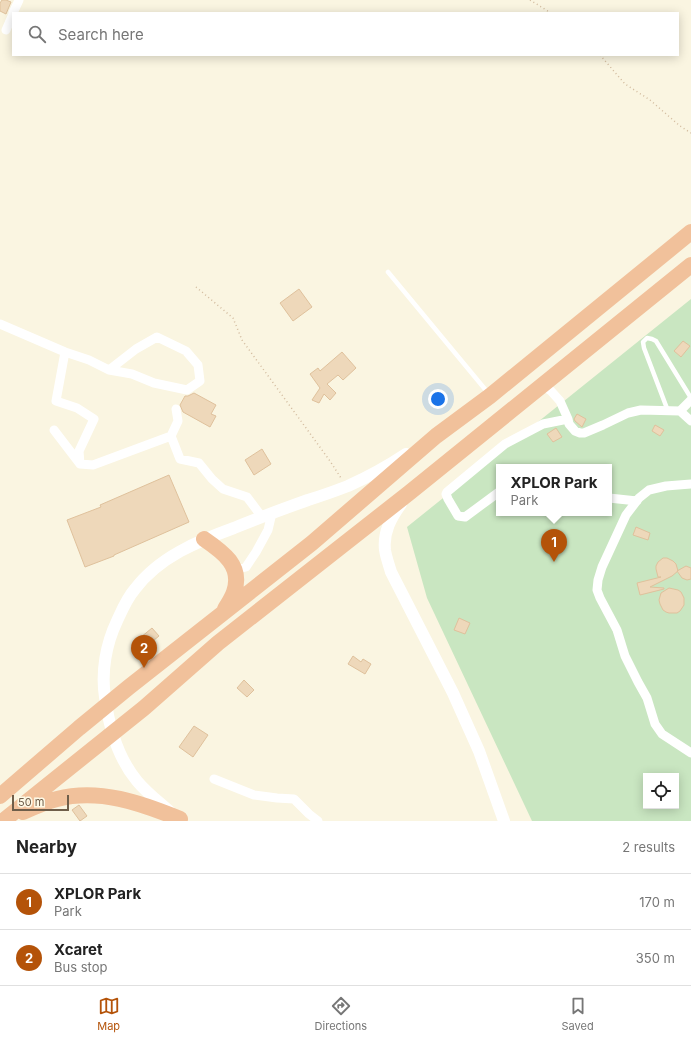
<!DOCTYPE html>
<style>
:root{--surface:#fff;--page:#f6f6f6;--text:#222;--muted:#767676;--line:#e0e0e0;--accent:#b45309}
body{margin:0;font-family:Inter,sans-serif;background:var(--page);color:var(--text)}
.controls{position:absolute;right:12px;bottom:12px;display:grid;overflow:hidden;border-radius:0px;box-shadow:0 2px 10px #0003}
.controls button{width:36px;height:36px;display:grid;place-items:center;padding:0;border:0;border-bottom:1px solid var(--line);background:var(--surface);color:var(--text);font:20px sans-serif}
.scale{position:absolute;left:12px;bottom:10px;width:57px;box-sizing:border-box;padding-left:4px;border:2px solid #6f5e4a;border-top:0;font-size:11px;line-height:14px;white-space:nowrap;color:#6f5e4a;-webkit-text-stroke:3px #fef9e6;paint-order:stroke}
.you{position:absolute;left:438px;top:399px;width:14px;height:14px;margin:-10px;border:3px solid #fff;border-radius:50%;background:#1a73e8;box-shadow:0 0 0 6px #1a73e833}
.badge{display:grid;place-items:center;width:26px;height:26px;border-radius:50%;background:var(--accent);color:#fff;font-size:13px;font-weight:700}
.pin{position:absolute;translate:-50% -33px;filter:drop-shadow(0 1px 2px #0008)}
.pin::after{content:'';position:absolute;top:21px;width:14px;height:12px;background:inherit;clip-path:polygon(0 0,100% 0,50% 100%)}
.popup{position:absolute;left:496px;top:464px;width:116px;height:52px;box-sizing:border-box;display:grid;place-content:center;border-radius:0px;background:var(--surface);filter:drop-shadow(0 1px 3px #0005);font-size:13px;white-space:nowrap;color:var(--muted)}
.popup b{font-size:15px;color:var(--text)}
.popup::after{content:'';position:absolute;left:50%;top:100%;margin-left:-8px;border:8px solid transparent;border-top-color:var(--surface)}
.list{margin:0;padding:0;list-style:none}
h2{display:flex;justify-content:space-between;align-items:center;height:52px;margin:0;padding:0 16px;font-size:17px}
h2 small{font-size:13px;font-weight:400;color:var(--muted)}
.list li{display:grid;grid-template-columns:26px 1fr auto;gap:12px;align-items:center;box-sizing:border-box;height:56px;padding:0 16px;border-top:1px solid var(--line)}
.list b{display:block;font-size:15px;white-space:nowrap}
.list p{margin:0;font-size:13px;white-space:nowrap;color:var(--muted)}
.list em{font-size:13px;font-style:normal;color:var(--muted)}
.icon{flex:none;width:22px;height:22px;fill:none;stroke:currentColor;stroke-width:2;stroke-linecap:round;stroke-linejoin:round}
.map{position:relative;flex:none;width:691px;height:821px;overflow:hidden}
.search{position:absolute;background:var(--surface);box-shadow:0 2px 10px #0003;left:12px;right:12px;top:12px;height:44px;display:flex;align-items:center;gap:10px;box-sizing:border-box;padding:0 14px;border-radius:0px;color:var(--muted);font-size:15px}
.sheet{height:164px;background:var(--surface)}
nav{display:flex;justify-content:space-around;align-items:center;box-sizing:border-box;height:56px;border-top:1px solid var(--line);background:var(--surface);font-size:11px;color:var(--muted)}
nav a{display:grid;justify-items:center;gap:2px}
nav .on{color:var(--accent)}
.map>svg:first-child{display:block}
</style>
<div class="map">
<svg width="691" height="821" viewBox="0 0 691 821">
<rect width="100%" height="100%" fill="#faf5e1"/>
<path fill="#c9e6c1" fill-rule="evenodd" d="M691,299V821H532L427,598L407,527ZM499,467H609V513H499ZM646,776H676V806H646Z"/>
<path fill="#eed8ba" stroke="#dfc19c" d="M2,0H6L11,2L6,14L0,11V3Z
M299,289L312,307L293,321L280,303Z
M683,341L690,346L681,357L674,351Z
M342,352L356,368L343,380L338,375L327,384L336,393L330,400L324,394L319,403L312,400L320,388L310,374L318,368L320,371Z
M194,393L216,405L211,414L216,416L210,427L183,412L180,405L185,396H188Z
M577,414L586,419L582,427L575,421L574,419Z
M655,425L664,430L660,436L652,431Z
M556,428L562,437L553,442L547,434Z
M262,449L271,464L254,475L245,460Z
M169,475L189,522L114,555V556L85,567L67,520L101,507L100,505Z
M636,527L650,533L648,540L633,535Z
M663,558H667L673,561L676,564L678,571L672,576L650,587L664,588V589L640,595L637,583L661,577H658L656,569V566L658,562Z
M686,566L691,568V579L687,580L682,578L677,571Z
M669,588L678,590L681,592L684,598V605L680,611L677,613H669L666,612L663,610L660,604L659,600L661,593Z
M459,618L470,623L465,634L454,630Z
M152,628L159,636L142,650L135,642Z
M353,656L361,662L363,659L371,664L365,674L348,664Z
M244,680L254,690L247,697L237,688Z
M194,726L208,735L193,757L179,747Z
M79,805L87,816L80,821L72,810Z"/>
<g fill="none" stroke-linecap="round" stroke-linejoin="round">
<path stroke="#d2bb9e" stroke-width="1.5" stroke-dasharray="1 3" stroke-linecap="butt" d="M530,0L551,13
M600,55L625,84L650,100L680,126L691,133
M196,287L233,318L242,340L330,461L341,478"/>
<path stroke="#fff" stroke-width="4.5" d="M388,272L489,394
M668,411L644,348L643,342L647,338L652,339L656,341L691,398"/>
<path stroke="#fff" stroke-width="9" d="M13,13L19,0
M6,30L13,14
M0,324L65,352L89,360L109,370L132,374L154,383L187,390L200,381L198,365L186,351L157,337L136,349L109,370
M65,352L56,401L77,408L94,419L79,451L80,464L93,465L171,436L178,421L176,409
M542,385L551,391L560,401L568,419L569,424L575,431L580,433H584L603,425L628,413L641,410L680,411L691,421
M680,411L691,400
M54,430L80,464
M171,436L180,459L199,463L212,479L223,489L247,497L262,517
M691,484L666,486L649,490L639,498L626,515L602,567L598,580L597,590L600,598L617,630L625,656L638,682L647,698L655,724L662,734L691,753
M499,492L465,517L458,516L448,499L446,494L447,492L505,444L543,424L568,419
M609,498L637,501
M234,570L246,567L256,552L268,530L272,513
M214,779L254,795L277,798L294,799L309,814L318,821"/>
<path stroke="#fff" stroke-width="12" d="M401,504C391,518 383,532 385,550C386,557 389,565 391,572L453,693L479,751L504,821
M170,812C159,802 147,793 137,781C118,758 109,727 105,697C101,672 106,644 117,621C122,610 127,598 135,589C159,557 198,541 234,528C258,518 283,509 308,500C321,496 335,491 348,486C368,477 388,466 406,454"/>
<path stroke="#f1c19b" stroke-width="16" d="M204,539C223,552 243,566 234,592C232,598 228,604 225,609
M0,796L79,728L129,687L312,543L436,436L490,396L691,232
M23,812C34,807 45,802 57,799C99,788 141,803 180,819
M3,821L144,708L218,643L409,493L691,265"/>
</g>
</svg>
<div class="controls">
<button><svg class="icon" aria-label="locate" viewBox="0 0 24 24"><circle cx="12" cy="12" r="6"/><path d="M12 2v4M12 18v4M2 12h4M18 12h4"/></svg></button>
</div>
<div class="scale">50 m</div>
<div class="you"></div>
<div class="pin badge" style="left:554px;top:562px">1</div>
<div class="popup"><b>XPLOR Park</b>Park</div>
<div class="pin badge" style="left:144px;top:668px">2</div>
<div class="search"><svg class="icon" aria-label="search" viewBox="0 0 24 24"><circle cx="10" cy="10" r="6"/><path d="M15 15l6 6"/></svg>Search here</div>
</div>
<section class="sheet">
<h2>Nearby<small>2 results</small></h2>
<ul class="list">
<li><span class="badge">1</span><div><b>XPLOR Park</b><p>Park</p></div><em>170 m</em></li>
<li><span class="badge">2</span><div><b>Xcaret</b><p>Bus stop</p></div><em>350 m</em></li>
</ul>
</section>
<nav>
<a class="on"><svg class="icon" aria-label="map" viewBox="0 0 24 24"><path d="M3 6l6-2 6 2 6-2v14l-6 2-6-2-6 2zM9 4v14M15 6v14"/></svg>Map</a>
<a><svg class="icon" aria-label="directions" viewBox="0 0 24 24"><path d="M12 3l9 9-9 9-9-9zM9 14v-3h6M13 9l2 2-2 2"/></svg>Directions</a>
<a><svg class="icon" aria-label="saved" viewBox="0 0 24 24"><path d="M7 4h10v16l-5-4-5 4z"/></svg>Saved</a>
</nav>
